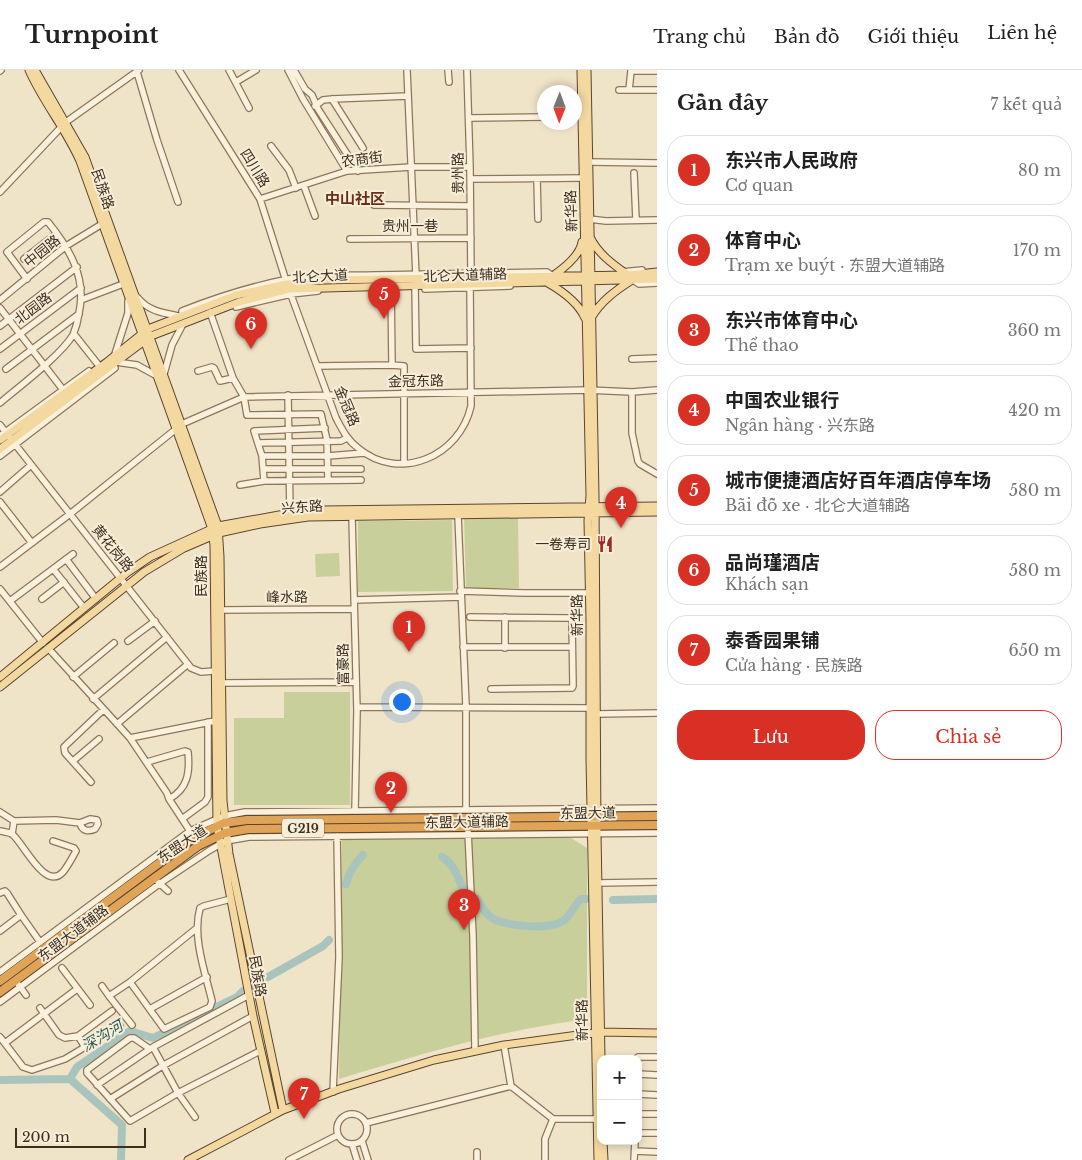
<!DOCTYPE html>
<html lang="vi">
<meta charset="utf-8">
<style>
:root{--surface:#fff;--page:#f2f2f2;--text:#222;--muted:#767676;--line:#e0e0e0;--accent:#d93025}
body{margin:0;font-family:"Libre Baskerville","Noto Sans SC",serif;background:var(--page);color:var(--text)}
.controls{position:absolute;right:15px;bottom:15px;display:grid;overflow:hidden;border-radius:10px;box-shadow:0 2px 8px #0003}
.controls button{width:45px;height:45px;display:grid;place-items:center;padding:0;border:0;border-bottom:1px solid var(--line);background:var(--surface);color:var(--text);font:25px sans-serif}
.compass{position:absolute;left:537px;top:15px;width:45px;height:45px;border-radius:50%;background:var(--surface);box-shadow:0 2px 8px #0003;rotate:181deg}
.scale{position:absolute;left:15px;bottom:12px;width:131px;box-sizing:border-box;padding-left:5px;border:2px solid #3d2e20;border-top:0;font-size:14px;line-height:18px;white-space:nowrap;color:#3d2e20;-webkit-text-stroke:4px #f7eed8;paint-order:stroke}
.you{position:absolute;left:401px;top:631px;width:18px;height:18px;margin:-12px;border:4px solid #fff;border-radius:50%;background:#1a73e8;box-shadow:0 0 0 8px #1a73e833}
.badge{display:grid;place-items:center;width:32px;height:32px;border-radius:50%;background:var(--accent);color:#fff;font-size:16px;font-weight:700}
.pin{position:absolute;translate:-50% -41px;filter:drop-shadow(0 1px 2px #0008)}
.pin::after{content:'';position:absolute;top:26px;width:18px;height:15px;background:inherit;clip-path:polygon(0 0,100% 0,50% 100%)}
.list{margin:0;padding:0;list-style:none}
h2{display:flex;justify-content:space-between;align-items:center;height:65px;margin:0;padding:0 20px;font-size:21px}
h2 small{font-size:16px;font-weight:400;color:var(--muted)}
.list li{display:grid;grid-template-columns:32px 1fr auto;gap:15px;align-items:center;box-sizing:border-box;height:70px;margin:0 10px 10px;padding:0 10px;border:1px solid var(--line);border-radius:20px}
.list b{display:block;font-size:19px;white-space:nowrap}
.list p{margin:0;font-size:16px;white-space:nowrap;color:var(--muted)}
.list em{font-size:16px;font-style:normal;color:var(--muted)}
.actions{display:flex;gap:10px;padding:15px 20px}
.actions a{flex:1;padding:11px 0;border:1px solid var(--accent);border-radius:20px;text-align:center;font-size:18px;color:var(--accent)}
.actions .main{background:var(--accent);color:#fff}
.map{position:relative;flex:none;width:657px;height:1090px;overflow:hidden}
header{display:flex;align-items:center;gap:30px;box-sizing:border-box;height:70px;padding:0 25px;background:var(--surface);border-bottom:1px solid var(--line)}
header strong{font-size:24px}
nav{display:flex;gap:28px;margin-inline-start:auto;font-size:18px}
main{display:flex}
aside{flex:1;background:var(--surface)}
.map>svg:first-child{display:block}
</style>
<header>
<strong>Turnpoint</strong>
<nav><a>Trang chủ</a><a>Bản đồ</a><a>Giới thiệu</a><a>Liên hệ</a></nav>
</header>
<main>
<div class="map">
<svg width="657" height="1090" viewBox="0 0 657 1090">
<rect width="100%" height="100%" fill="#f0e4c8"/>
<path fill="#c9cf9b" d="M518,447L519,518H466L464,448Z
M452,450L453,521L358,522V451Z
M339,483L340,506L316,507L315,484Z
M284,622H350V735H234V648H284Z
M568,766L587,778V942L580,950C498,961 418,985 339,1009L342,770Z"/>
<g fill="none" stroke-linecap="round" stroke-linejoin="round">
<path stroke="#a9c4bc" stroke-width="8" d="M442,787C458,796 457,813 468,826
M346,814C349,802 354,794 363,785
M477,829C481,836 485,844 492,848C506,856 551,861 564,850C571,845 574,835 581,829H586
M613,830L657,829
M268,907L323,876L329,870
M70,1009L77,997L130,961L153,968L237,927L243,921
M70,1009L122,1055L121,1090
M0,1010L70,1009"/>
<g stroke="#8d765c" stroke-width="8">
<path id="minor" d="M179,0L260,129L287,214L336,348C342,359 347,370 358,378C400,413 460,386 471,336L470,214
M229,0L249,38
M288,0L303,29L347,101
M294,0L305,19L312,25L318,39L358,101
M407,0L416,206
M448,0L449,12
M467,0L470,97L471,205
M0,1L1,0
M137,2L157,70L178,132
M236,12L256,0
M619,20H657
M629,20L631,1H657
M332,29L363,78
M315,36L323,30L332,29L408,26
M469,48L544,47
M271,76L289,100L296,118
M590,92L657,93
M634,103L636,150
M470,109L582,108
M537,109L538,149
M304,116L315,146
M0,122L66,52L139,0
M260,129L347,101L411,97H470
M374,135L470,136
M589,149L606,151L657,150
M350,169L471,168
M24,189L56,164
M622,202L642,200
M633,210L639,214L657,213
M415,215L416,279L471,278
M425,219L510,216
M137,227C148,241 162,243 179,246
M0,230L66,176L102,154
M81,230L123,214
M236,237L291,224L318,221
M0,238L64,321
M210,242L233,308L244,327L247,345L321,344L327,370L328,410
M182,245V241C215,228 249,217 284,210C314,204 345,206 376,205C433,204 490,203 547,202L553,206
M0,256L77,197
M74,264L100,297
M0,279L81,218
M115,284L128,243V231
M632,289L657,288
M116,292L137,295L157,306
M392,295L404,296V394
M318,296L392,295L391,216
M6,299L79,244
M198,301L212,297L214,298L220,311L233,308
M164,304L172,275L183,254
M632,322V363L638,391L640,394L657,404
M288,325L290,443
M0,333C20,316 60,286 73,265C76,258 78,250 79,243C87,207 69,178 48,152H44L7,182L27,209
M182,354L244,327L588,320L632,322L657,320
M0,355L191,598L201,602L215,601
M0,366L89,301
M258,373L341,371L347,368
M0,386L115,298L113,294
M262,386H328L364,383
M264,399H361
M264,411L262,386L254,361L325,358
M240,415L264,411L361,410
M0,422L31,395
M0,432L32,473
M458,446L466,636V740
M352,447L357,641L355,741
M66,489L96,529
M0,497L70,444L176,359
M54,500L84,538
M0,519L43,573
M460,521L524,523H590
M42,529L64,512
M354,530L461,527
M10,531L73,484
M220,540L354,539
M470,547L566,548H570L572,551L573,616L572,618L491,619
M128,571L155,551
M463,577H571
M48,578L130,668L215,651
M505,578V547
M73,607L114,573
M221,613L356,612
M93,629L167,567
M357,637L590,638
M597,644L657,643
M117,654L188,594
M130,668L167,723L169,729C188,719 190,702 188,682L185,681L147,692
M73,691L99,669
M91,712L65,683L64,677L103,640
M169,729L190,761
M0,742L14,751L12,764
M182,749L205,732L208,727V652
M14,751L56,750L80,753L90,749L97,750L98,754L95,759C88,762 82,761 80,753
M0,761C4,762 8,762 12,764C23,772 45,822 63,802C68,796 72,788 76,781L74,778L53,771
M468,762L473,866L475,980
M158,812L168,821
M598,813L657,812
M0,823L5,821L7,823L21,845
M0,861L21,845L40,872
M62,898L90,935
M0,902L190,761L224,746L245,742L657,738
M130,912L164,959L210,937L212,931C205,902 192,867 200,838L204,836L231,829
M18,914L26,925
M102,916L109,926
M0,932L159,814L210,780L226,771L249,767L657,763
M40,938L59,965L65,968L78,966L85,977
M150,939L207,907
M132,955L109,926L130,912L197,858
M78,966L112,941
M0,967L23,997L32,1000L65,989L120,956
M5,973L77,919
M504,975L511,1016L553,1049H597
M153,977L249,925
M636,989L638,987H657
M638,1004L657,1005
M97,1015L150,979
M333,1022L339,887L337,766
M638,1024L657,1025
M110,1029L164,995L253,946
M638,1044H657
M337 1059a15 15 0 1 1 30 0a15 15 0 1 1-30 0Z
M195,1047L178,1023L153,977L150,979L134,968H130L87,1000V1003L130,1051L178,1023L260,981
M366,1053L511,1016
M638,1063H657
M362,1071L368,1090
M352,1074L357,1090
M635,1081L657,1082
M289,1090L338,1065
M477,1090V1082
M545,1090V1069L553,1049
M634,1090L635,1071"/>
</g>
<g stroke="#5b4430" stroke-width="9">
<path id="major" d="M29,0C43,32 66,59 80,91L212,459L214,475L217,756L253,946L275,1043
M35,0L85,87L218,456L220,487L223,731L229,784L283,1040
M581,0L590,425L588,451L590,551V688L598,1090
M587,0L595,426L597,763L601,989
M590,167C598,184 614,195 628,205
M554,205C564,198 580,185 582,172
M548,213C562,221 578,232 585,248
M591,248C601,231 615,221 632,210
M0,370L107,292L148,259L236,225L287,214L323,210L629,205L657,202
M0,379L151,266L239,232L289,219L657,209
M0,607L128,502L150,487L218,456L290,443L322,440L657,436
M0,617L144,502L184,478L219,463L260,454L308,447L657,442
M603,1071L604,1090
M188,1090L283,1040L339,1019L434,990L504,975L600,962L657,963"/>
</g>
<g stroke="#5b4430" stroke-width="10">
<path id="highway" d="M0,911L193,768L224,753L247,750L657,746
M0,922L198,776L225,763L248,759L657,755"/>
</g>
<use href="#minor" stroke="#faf1dc" stroke-width="5.5"/>
<use href="#major" stroke="#f3d9a0" stroke-width="7"/>
<use href="#highway" stroke="#e0a458" stroke-width="8"/>
</g>
<defs>
<g id="restaurant-bare" transform="scale(1.35)"><path d="M-5-6h1v4h1v-4h1v4h1v-4h1v5L-1.5 .5V6h-2V.5L-5-1ZM5-6V6H3V1.5H1.5Q1.5-4 5-6Z" fill="#9e2a2b" stroke="#f7eed8" stroke-width="2.5" paint-order="stroke"/></g>
</defs>
<g fill-rule="evenodd">
<use href="#restaurant-bare" x="605" y="474"/>
</g>
<g text-anchor="middle" dominant-baseline="central" stroke-width="4" stroke-linejoin="round" paint-order="stroke">
<rect fill="#f7eed8" stroke="#756857" stroke-width="1" x="282" y="748.5" width="42" height="19" rx="4"/>
<g font-size="12" font-weight="bold" fill="#3d2e20">
<text x="303" y="758">G219</text>
</g>
<g font-size="14" fill="#3d2e20" stroke="#f7eed8">
<text transform="translate(362 89) rotate(-7)">农商街</text>
<text transform="translate(255 98) rotate(58)">四川路</text>
<text transform="translate(458 103) rotate(-91)">贵州路</text>
<text transform="translate(103 119) rotate(71)">民族路</text>
<text transform="translate(571 141) rotate(-92)">新华路</text>
<text x="410" y="156">贵州一巷</text>
<text transform="translate(42 181) rotate(-39)">中园路</text>
<text transform="translate(465 205) rotate(-2)">北仑大道辅路</text>
<text transform="translate(320 206) rotate(-3)">北仑大道</text>
<text transform="translate(33 238) rotate(-37)">北园路</text>
<text transform="translate(416 311) rotate(-1)">金冠东路</text>
<text transform="translate(347 336) rotate(67)">金冠路</text>
<text transform="translate(302 437) rotate(-4)">兴东路</text>
<text transform="translate(113 478) rotate(51)">黄花岗路</text>
<text transform="translate(201 506) rotate(-90)">民族路</text>
<text transform="translate(287 527) rotate(-1)">峰水路</text>
<text transform="translate(577 545) rotate(-91)">新华路</text>
<text transform="translate(343 594) rotate(-91)">富豪路</text>
<text transform="translate(588 743) rotate(-1)">东盟大道</text>
<text transform="translate(467 752) rotate(-1)">东盟大道辅路</text>
<text transform="translate(182 774) rotate(-34)">东盟大道</text>
<text transform="translate(73 863) rotate(-37)">东盟大道辅路</text>
<text transform="translate(258 906) rotate(80)">民族路</text>
<text transform="translate(582 950) rotate(-91)">新华路</text>
</g>
<g font-size="14" fill="#3d2e20" stroke="#f7eed8" text-anchor="end">
<text x="591" y="474">一卷寿司</text>
</g>
<g font-size="15" font-weight="bold" fill="#6b2e1e" stroke="#f7eed8">
<text x="355" y="128">中山社区</text>
</g>
<g font-size="15" font-style="italic" fill="#2f5d5a" stroke="#f7eed8">
<text transform="translate(102 966) rotate(-31)">深沟河</text>
</g>
</g>
</svg>
<div class="controls">
<button>+</button>
<button>−</button>
</div>
<svg class="compass" viewBox="-18 -18 36 36"><path d="M0-13l5 13h-10z" fill="#e53935"/><path d="M0 13l5-13h-10z" fill="#767676"/></svg>
<div class="scale">200 m</div>
<div class="you"></div>
<div class="pin badge" style="left:409px;top:582px">1</div>
<div class="pin badge" style="left:391px;top:743px">2</div>
<div class="pin badge" style="left:464px;top:860px">3</div>
<div class="pin badge" style="left:621px;top:458px">4</div>
<div class="pin badge" style="left:384px;top:249px">5</div>
<div class="pin badge" style="left:251px;top:279px">6</div>
<div class="pin badge" style="left:304px;top:1049px">7</div>
</div>
<aside>
<h2>Gần đây<small>7 kết quả</small></h2>
<ul class="list">
<li><span class="badge">1</span><div><b>东兴市人民政府</b><p>Cơ quan</p></div><em>80 m</em></li>
<li><span class="badge">2</span><div><b>体育中心</b><p>Trạm xe buýt · 东盟大道辅路</p></div><em>170 m</em></li>
<li><span class="badge">3</span><div><b>东兴市体育中心</b><p>Thể thao</p></div><em>360 m</em></li>
<li><span class="badge">4</span><div><b>中国农业银行</b><p>Ngân hàng · 兴东路</p></div><em>420 m</em></li>
<li><span class="badge">5</span><div><b>城市便捷酒店好百年酒店停车场</b><p>Bãi đỗ xe · 北仑大道辅路</p></div><em>580 m</em></li>
<li><span class="badge">6</span><div><b>品尚瑾酒店</b><p>Khách sạn</p></div><em>580 m</em></li>
<li><span class="badge">7</span><div><b>泰香园果铺</b><p>Cửa hàng · 民族路</p></div><em>650 m</em></li>
</ul>
<div class="actions"><a class="main">Lưu</a><a>Chia sẻ</a></div>
</aside>
</main>
